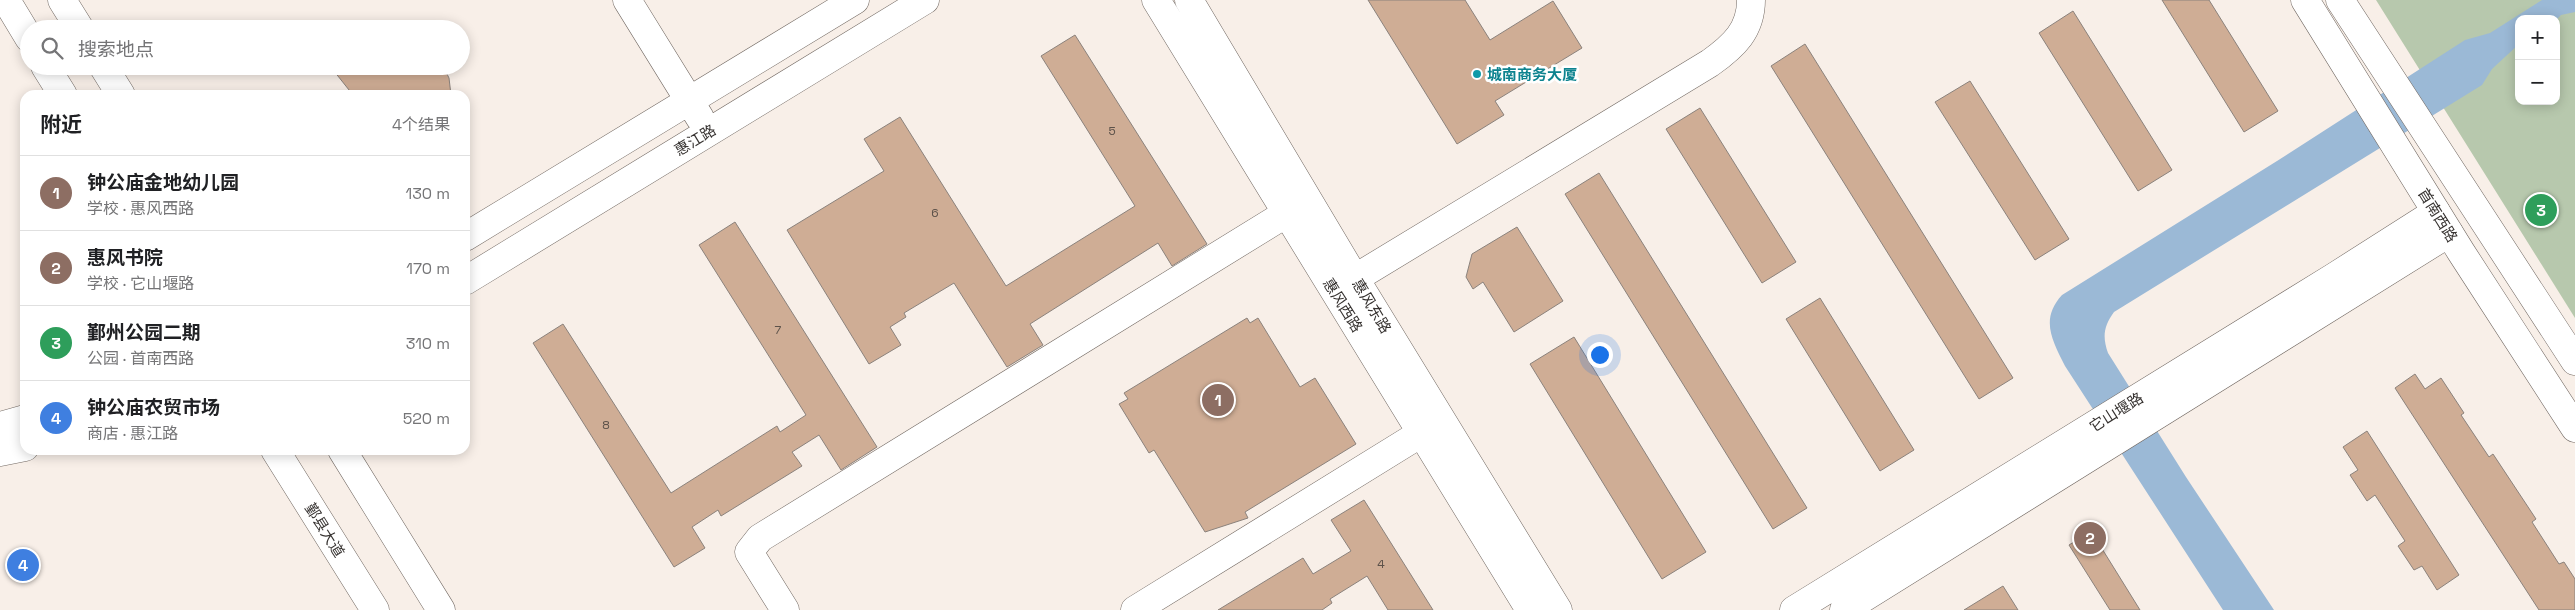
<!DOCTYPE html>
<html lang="zh">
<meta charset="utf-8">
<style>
:root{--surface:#fff;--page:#f2f2f2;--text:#202124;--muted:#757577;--line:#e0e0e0;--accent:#0b8043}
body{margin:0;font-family:"Space Grotesk","Noto Sans SC",sans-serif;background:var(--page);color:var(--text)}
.controls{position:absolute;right:15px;top:15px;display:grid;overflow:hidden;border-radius:10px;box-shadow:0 2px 12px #0003}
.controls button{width:45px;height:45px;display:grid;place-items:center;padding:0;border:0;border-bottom:1px solid var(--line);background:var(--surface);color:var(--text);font:25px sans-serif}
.you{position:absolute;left:1599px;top:354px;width:18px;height:18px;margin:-12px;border:4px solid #fff;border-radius:50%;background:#1a73e8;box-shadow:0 0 0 8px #1a73e833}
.badge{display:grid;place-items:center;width:32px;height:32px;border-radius:50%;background:var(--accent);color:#fff;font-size:16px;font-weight:700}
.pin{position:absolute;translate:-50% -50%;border:2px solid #fff;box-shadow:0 1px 5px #0006}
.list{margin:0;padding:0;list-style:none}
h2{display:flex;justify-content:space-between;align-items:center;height:65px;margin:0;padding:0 20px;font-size:21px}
h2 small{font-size:16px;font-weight:400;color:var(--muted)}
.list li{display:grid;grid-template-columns:32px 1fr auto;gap:15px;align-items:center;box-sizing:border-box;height:75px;padding:0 20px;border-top:1px solid var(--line)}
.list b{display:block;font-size:19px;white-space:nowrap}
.list p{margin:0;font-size:16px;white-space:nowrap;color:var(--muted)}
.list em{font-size:16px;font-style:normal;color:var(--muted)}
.icon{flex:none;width:28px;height:28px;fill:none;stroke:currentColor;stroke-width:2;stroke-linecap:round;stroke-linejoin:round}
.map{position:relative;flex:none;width:2575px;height:610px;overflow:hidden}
.search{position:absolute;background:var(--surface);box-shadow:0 2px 12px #0003;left:20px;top:20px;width:450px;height:55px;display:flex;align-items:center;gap:12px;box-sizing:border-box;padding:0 18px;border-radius:28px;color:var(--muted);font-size:19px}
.panel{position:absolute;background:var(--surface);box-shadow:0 2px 12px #0003;left:20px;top:90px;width:450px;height:365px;border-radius:15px}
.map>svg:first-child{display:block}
</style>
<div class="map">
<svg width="2575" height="610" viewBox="0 0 2575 610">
<rect width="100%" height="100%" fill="#f8efe8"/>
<path fill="#b7c8ad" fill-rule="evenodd" d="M2376,0H2575V318ZM2519,19H2556V101H2519Z"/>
<path fill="#9bb9d6" d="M2542,0H2575V12L2561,15L2556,20L2519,19V44L2492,69L2482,85L2114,312C2104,326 2102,336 2108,353L2186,477L2274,610H2223L2065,366C2052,340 2040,319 2062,295L2277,161L2465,40L2490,33Z"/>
<path fill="#cfad95" stroke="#8b827c" d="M1368,0H1465L1490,40L1553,1L1582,48L1495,101L1504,115L1457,144Z
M2162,0H2209L2278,111L2244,132Z
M2073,11L2172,170L2138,191L2039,33Z
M1075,35L1207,244L1172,266L1158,243L1030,324L1043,345L1007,367L954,283L904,313L906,317L890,327L901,345L869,364L787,230L884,171L864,139L900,117L1006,286L1135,206L1041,56Z
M1805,44L2013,378L1979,399L1771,66Z
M330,66H443L449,78L451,95H353Z
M1970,81L2069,239L2035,260L1935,102Z
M1700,108L1796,262L1762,283L1666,129Z
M1599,173L1807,508L1773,529L1565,194Z
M735,222L877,447L841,470L819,435L792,452L802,466L721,516L718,510L692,527L705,548L674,567L533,343L563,324L671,493L777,426L780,432L806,415L699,245Z
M1517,227L1563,301L1514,332L1483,282L1473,289L1466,277L1472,254Z
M1820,298L1914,450L1880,471L1786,319Z
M1247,318L1250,323L1258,318L1300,387L1315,378L1356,444L1245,512L1248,518L1205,532L1154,450L1149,453L1119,404L1128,399L1124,393Z
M1574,337L1706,552L1662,579L1530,364Z
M2415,374L2425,389L2441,378L2464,413L2461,415L2489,457L2493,454L2536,519L2532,522L2559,564L2564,562L2575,579V610H2539L2395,388Z
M2367,431L2459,575L2437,590L2422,566L2414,570L2398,546L2405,541L2375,495L2367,501L2350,475L2358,470L2343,447Z
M1364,500L1433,610H1388L1367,576L1330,599L1332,603L1322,610H1218L1303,558L1313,574L1351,551L1331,520Z
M2091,531L2140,610H2110L2069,545Z
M2003,586L2018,610H1964Z"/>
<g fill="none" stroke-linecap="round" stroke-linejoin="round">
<g stroke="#726963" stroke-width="29">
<path id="minor" d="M627,0L700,118
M1156,0L1530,610
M1189,0L1354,277L1558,610
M465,237L855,0
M465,281L925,0
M1339,288L1710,63C1734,46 1751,30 1751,0
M0,426L25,419
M0,452L25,447
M785,610L749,552L760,538L1308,200
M1135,610L1436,424
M1794,610L2334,277L2436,212
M1844,610L2449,233"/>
</g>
<g stroke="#726963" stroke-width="29">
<path id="major" d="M6,0L29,38
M62,0L80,29
M2305,0L2461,252L2575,428
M2340,0L2575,361
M45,66L63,95
M103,66L121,95
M275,450L375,610
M342,450L441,610"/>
</g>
<use href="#minor" stroke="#fff" stroke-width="28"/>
<use href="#major" stroke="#fff" stroke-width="28"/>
</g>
<circle fill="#0f9aa8" stroke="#fff" stroke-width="2" cx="1477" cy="74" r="5"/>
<g text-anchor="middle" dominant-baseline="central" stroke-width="5" stroke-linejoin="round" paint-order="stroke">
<g font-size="12" fill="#5d524a">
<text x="1112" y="131">5</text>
<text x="935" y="213">6</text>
<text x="778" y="330">7</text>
<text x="606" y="425">8</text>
<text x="1381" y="564">4</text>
</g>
<g font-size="15" font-weight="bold" fill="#0d838f" stroke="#fff" text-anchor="start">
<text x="1487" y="74">城南商务大厦</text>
</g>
<g font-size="15" fill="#373331" stroke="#fff">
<text transform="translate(695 140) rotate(-31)">惠江路</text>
<text transform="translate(2438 215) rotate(58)">首南西路</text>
<text transform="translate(1343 305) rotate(58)">惠风西路</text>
<text transform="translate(1372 306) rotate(59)">惠风东路</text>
<text transform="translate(2116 412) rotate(-32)">它山堰路</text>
<text transform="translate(325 530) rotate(58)">鄞县大道</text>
</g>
</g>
</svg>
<div class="controls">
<button>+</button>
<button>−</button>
</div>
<div class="you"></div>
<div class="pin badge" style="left:1218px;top:400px;background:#8d6e63">1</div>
<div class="pin badge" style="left:2090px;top:538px;background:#8d6e63">2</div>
<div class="pin badge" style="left:2541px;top:210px;background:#2e9e5b">3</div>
<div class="pin badge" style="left:23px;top:565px;background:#3f7fe0">4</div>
<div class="search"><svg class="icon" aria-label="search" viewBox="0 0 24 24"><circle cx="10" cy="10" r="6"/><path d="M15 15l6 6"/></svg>搜索地点</div>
<section class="panel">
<h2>附近<small>4个结果</small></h2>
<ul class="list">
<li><span class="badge" style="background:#8d6e63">1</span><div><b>钟公庙金地幼儿园</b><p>学校 · 惠风西路</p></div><em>130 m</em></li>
<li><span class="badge" style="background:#8d6e63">2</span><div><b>惠风书院</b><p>学校 · 它山堰路</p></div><em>170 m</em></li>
<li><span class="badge" style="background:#2e9e5b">3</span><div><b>鄞州公园二期</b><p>公园 · 首南西路</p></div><em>310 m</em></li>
<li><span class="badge" style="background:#3f7fe0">4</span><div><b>钟公庙农贸市场</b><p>商店 · 惠江路</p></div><em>520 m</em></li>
</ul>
</section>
</div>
